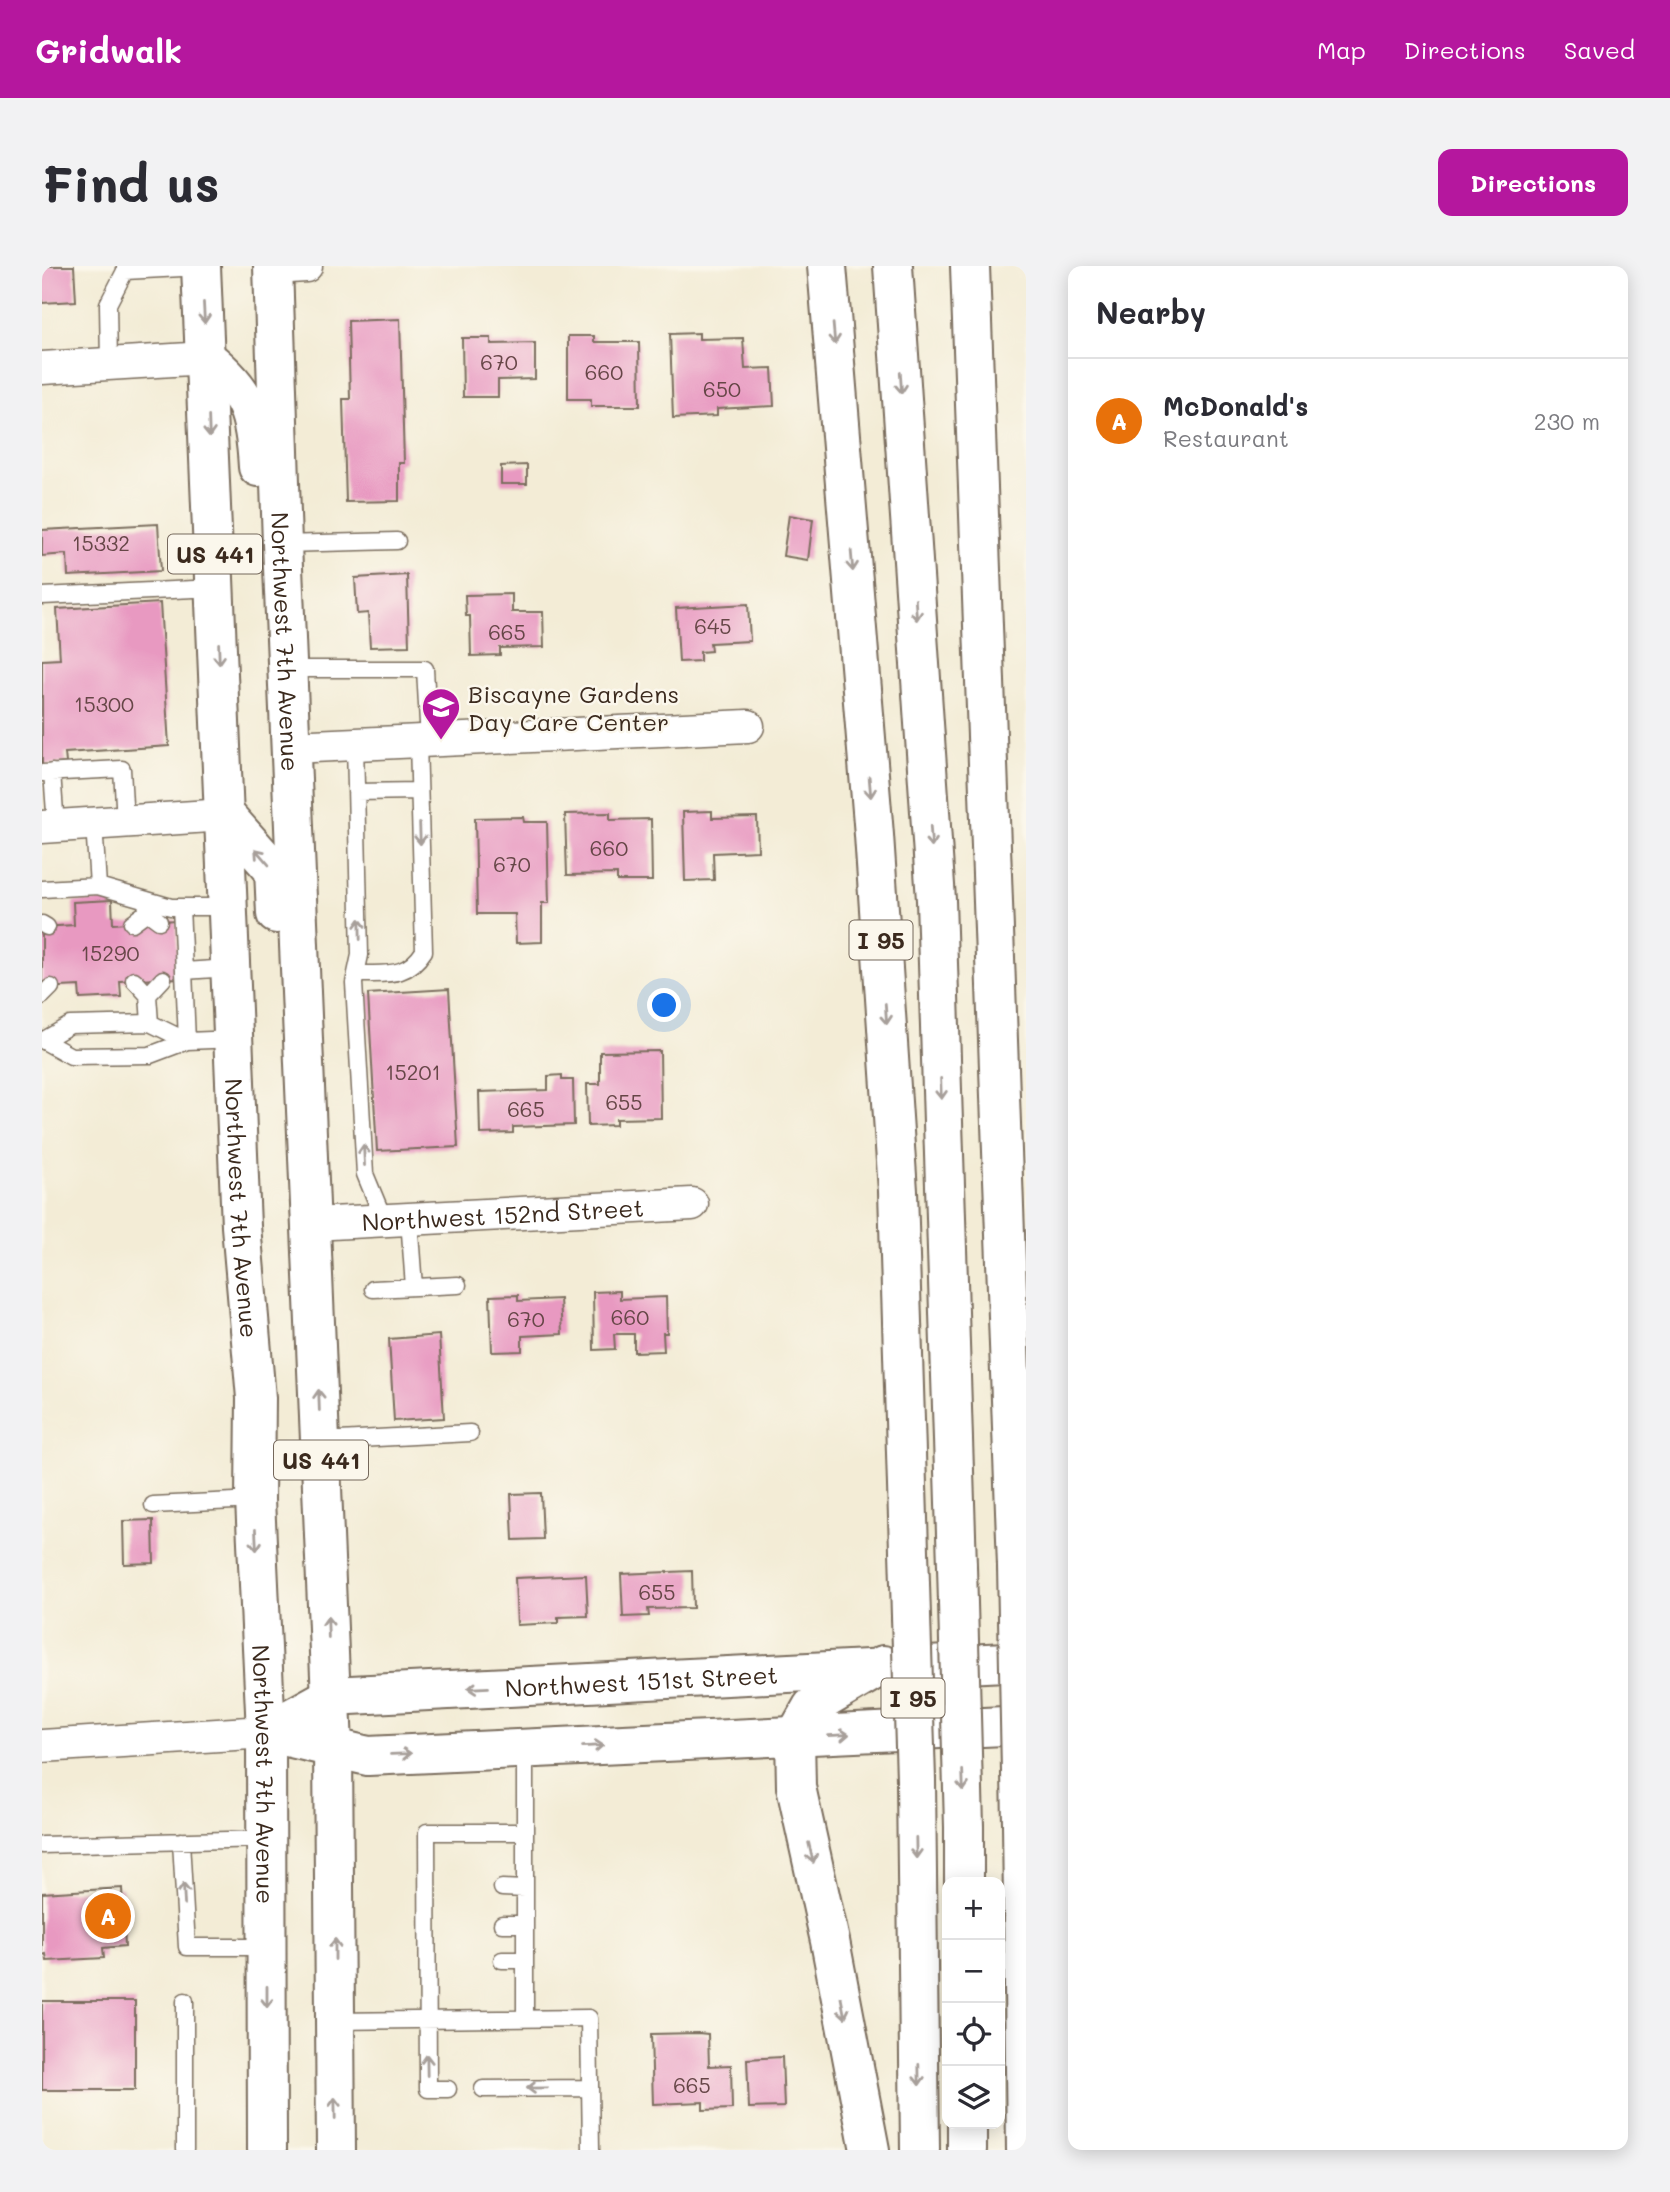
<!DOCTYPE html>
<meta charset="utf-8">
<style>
:root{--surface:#fff;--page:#f2f2f3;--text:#2b2b33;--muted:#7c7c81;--line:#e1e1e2;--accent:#b5179e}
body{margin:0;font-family:Mali,sans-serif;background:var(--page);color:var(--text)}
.controls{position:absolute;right:21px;bottom:21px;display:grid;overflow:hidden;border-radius:14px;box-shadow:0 4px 18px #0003}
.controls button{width:63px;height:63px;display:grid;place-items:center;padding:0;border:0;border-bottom:2px solid var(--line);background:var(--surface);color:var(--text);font:35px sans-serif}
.you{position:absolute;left:623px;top:740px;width:24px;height:24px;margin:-18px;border:5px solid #fff;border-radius:50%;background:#1a73e8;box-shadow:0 0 0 10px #1a73e833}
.badge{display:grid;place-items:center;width:46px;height:46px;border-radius:50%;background:var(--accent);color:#fff;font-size:23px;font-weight:700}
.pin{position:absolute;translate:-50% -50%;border:4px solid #fff;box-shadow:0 2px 7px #0006}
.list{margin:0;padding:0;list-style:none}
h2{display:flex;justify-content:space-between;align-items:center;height:91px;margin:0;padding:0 28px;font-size:30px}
h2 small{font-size:23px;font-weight:400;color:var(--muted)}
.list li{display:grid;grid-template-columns:46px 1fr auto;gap:21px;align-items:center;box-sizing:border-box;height:126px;padding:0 28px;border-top:2px solid var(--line)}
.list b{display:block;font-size:26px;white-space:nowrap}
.list p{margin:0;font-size:23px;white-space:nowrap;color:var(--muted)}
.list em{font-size:23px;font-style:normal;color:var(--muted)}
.icon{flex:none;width:38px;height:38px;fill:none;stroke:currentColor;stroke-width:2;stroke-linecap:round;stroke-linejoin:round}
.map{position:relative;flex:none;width:984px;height:1884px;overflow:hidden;border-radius:14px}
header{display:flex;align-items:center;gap:42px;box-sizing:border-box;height:98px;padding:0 35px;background:var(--accent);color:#fff}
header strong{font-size:33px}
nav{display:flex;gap:38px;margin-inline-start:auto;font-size:24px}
.intro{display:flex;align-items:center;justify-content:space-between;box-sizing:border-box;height:168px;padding:0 42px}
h1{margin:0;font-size:49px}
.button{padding:18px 32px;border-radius:14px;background:var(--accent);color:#fff;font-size:24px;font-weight:700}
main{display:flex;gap:42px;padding:0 42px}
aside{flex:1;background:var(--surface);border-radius:14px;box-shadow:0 4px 18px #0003}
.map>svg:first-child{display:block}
</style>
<header>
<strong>Gridwalk</strong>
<nav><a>Map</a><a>Directions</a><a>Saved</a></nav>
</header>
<div class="intro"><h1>Find us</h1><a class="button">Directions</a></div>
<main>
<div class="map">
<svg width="984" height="1884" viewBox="0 0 984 1884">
<rect width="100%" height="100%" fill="#fbf7ec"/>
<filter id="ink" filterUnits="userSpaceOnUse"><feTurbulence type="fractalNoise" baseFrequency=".0143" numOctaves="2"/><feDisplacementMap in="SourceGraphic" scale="14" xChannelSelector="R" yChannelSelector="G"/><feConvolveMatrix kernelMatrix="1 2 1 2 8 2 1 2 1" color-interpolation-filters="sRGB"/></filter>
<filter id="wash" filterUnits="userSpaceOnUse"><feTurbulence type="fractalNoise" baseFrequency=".00686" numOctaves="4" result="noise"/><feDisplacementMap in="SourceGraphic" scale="28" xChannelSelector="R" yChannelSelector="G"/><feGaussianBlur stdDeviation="1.57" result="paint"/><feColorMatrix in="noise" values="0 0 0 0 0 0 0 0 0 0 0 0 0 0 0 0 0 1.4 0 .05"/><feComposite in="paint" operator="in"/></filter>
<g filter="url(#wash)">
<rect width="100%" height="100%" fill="#f3ecd6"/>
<g id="blocks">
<path fill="#e899c1" d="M0,0H32L34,35L0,37Z
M358,53L362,197H357V235L304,236L301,133H308L306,55Z
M657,67V73L701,72L703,103L730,102L732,140L675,143V150L631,152L628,68Z
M526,70H552V76H597L598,140H549V133H526Z
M420,72H449V78L493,77V113L456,114V131H421Z
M485,199V218H459V200Z
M747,249L771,253L766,294L741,290Z
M116,258L119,305L26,310L25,288L0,290V264Z
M365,309L367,380L328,381L326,347L315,348L313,312Z
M470,328V346H501L502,381L458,382V389L429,390L428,350H424L423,329Z
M118,337L127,480L23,487L24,497L0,499V394L18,393L15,343Z
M706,338L708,375L668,377L669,385L658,386V395L637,396L634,342Z
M670,545V552L715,551L716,585L671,587L672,614L643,615L641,546Z
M568,547V554L609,553L610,615H575V608L525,609L523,548Z
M481,551L482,556H505L507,637H500V676L474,677L473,648H435L433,552Z
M70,634L71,658L134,654L137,712L78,715L79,731L38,733L37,720L0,722V661L32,659L31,636Z
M407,723L416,881L335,885L326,728Z
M618,785L619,852L574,853V859L546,860L545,818H558V786Z
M520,809V814H531L532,859L471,861V867L438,868L437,826L506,824V810Z
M578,1025V1033L624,1031L625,1067H621L622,1085L592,1086V1068H572L573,1083L552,1084L551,1026Z
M476,1029V1035L518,1033L520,1068L480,1070V1085L450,1086L448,1030Z
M397,1069L402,1152L352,1155L347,1073Z
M499,1227L501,1273L471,1274L469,1228Z
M111,1254L112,1297L82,1298L81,1255Z
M650,1305L651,1342L606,1343L607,1350L581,1351L579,1308Z
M544,1309L546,1350L516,1351V1357L475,1359L473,1312Z
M80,1622L83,1680L61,1682L62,1692L5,1695L4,1688L0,1689V1627Z
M0,1735H93V1824H0Z
M656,1767L666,1768L667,1800L689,1799L690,1843L661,1844V1836L611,1838L609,1768Z
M740,1791L742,1841L707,1842L705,1793Z"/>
</g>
</g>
<g filter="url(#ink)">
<use href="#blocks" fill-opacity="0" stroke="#7b6e5e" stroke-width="2"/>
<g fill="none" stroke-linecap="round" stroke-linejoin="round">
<g stroke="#7b6e5e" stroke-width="19">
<path id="lane" d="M83,0V5L159,1
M67,98L66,38L83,5
M240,278L355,275
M0,330L174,322
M245,403H383L387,475
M313,478L318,689L312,717L323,908L342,954
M10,506L14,560
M0,507L80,503L83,556
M314,526L377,525
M56,620L129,641H187
M0,623L56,620L52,557
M104,634L105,646L117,655
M139,641L142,705L188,702
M90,657L105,646
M0,658L5,661
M314,708C344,707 364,713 382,685L376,476
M92,714L106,729
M0,730L9,721
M108,757L106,729L121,713
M0,774L29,790L108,789L145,775L193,773
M2,774L28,759L108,757L145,775L142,705
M367,953L372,1021
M331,1023L416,1019
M279,1175L428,1167
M111,1239L213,1234
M483,1566V1753
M139,1575L145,1681H224
M0,1579L224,1573
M460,1622L483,1623
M460,1658H483
M460,1694H483
M143,1735V1884
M292,1755L547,1752L549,1884
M406,1823H386L385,1566H483V1483
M441,1823L548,1822"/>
</g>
<g stroke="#7b6e5e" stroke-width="35">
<g id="street">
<path d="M231,2L264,0"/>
<path d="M0,102L164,92"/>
<path d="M249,481L706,460"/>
<path d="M0,561L183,549"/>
<path id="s1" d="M270,958L650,938"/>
<path d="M0,1480L224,1466"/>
</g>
</g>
<g stroke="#7b6e5e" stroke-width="42">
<g id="secondary">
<path id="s2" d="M224,1466L289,1430L984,1395"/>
<path d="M224,1466L326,1490L984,1459"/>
</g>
</g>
<g stroke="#7b6e5e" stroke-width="42">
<g id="primary">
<path id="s3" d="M159,0L199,960L214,1132L213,1234L224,1466L225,1884"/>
<path id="s4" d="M231,0L240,278L291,1481L294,1884"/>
<path d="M164,92C207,126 213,149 216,201"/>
<path d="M183,549L232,604L234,648"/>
</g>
</g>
<g stroke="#7b6e5e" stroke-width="42">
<path id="highway" d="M785,0L832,569L856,925L869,1350
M851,0L894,634L915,1300
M928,0L975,1300
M874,1514L878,1884
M980,1557L984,1884
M922,1561V1616
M925,1858V1884
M828,1884L788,1675L754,1521L753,1471L770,1441L841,1399"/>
</g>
<use href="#lane" stroke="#fff" stroke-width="16"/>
<use href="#street" stroke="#fff" stroke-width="32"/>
<use href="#secondary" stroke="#fff" stroke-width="38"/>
<use href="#primary" stroke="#fff" stroke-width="38"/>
<use href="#highway" stroke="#fff" stroke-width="38"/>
<g stroke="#7b6e5e" stroke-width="42" stroke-linecap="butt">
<path id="highway-bridge" d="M915,1300L922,1561
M975,1300L980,1557
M869,1350L874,1514"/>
</g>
<use href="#highway-bridge" stroke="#fff" stroke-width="38"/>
</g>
<defs><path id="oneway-shaft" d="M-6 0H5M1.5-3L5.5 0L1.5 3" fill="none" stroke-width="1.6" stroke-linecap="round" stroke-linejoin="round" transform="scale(1.75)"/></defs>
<g stroke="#a79f9a">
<use href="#oneway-shaft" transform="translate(162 47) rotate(87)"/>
<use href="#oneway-shaft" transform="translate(792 68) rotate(85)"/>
<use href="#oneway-shaft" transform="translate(859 117) rotate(86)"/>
<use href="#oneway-shaft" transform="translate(167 161) rotate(88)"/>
<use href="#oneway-shaft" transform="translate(810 295) rotate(85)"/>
<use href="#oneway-shaft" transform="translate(874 344) rotate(86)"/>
<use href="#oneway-shaft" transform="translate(177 388) rotate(88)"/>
<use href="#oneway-shaft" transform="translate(828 521) rotate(85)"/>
<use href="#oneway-shaft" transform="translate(378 568) rotate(88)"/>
<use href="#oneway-shaft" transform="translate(889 571) rotate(86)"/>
<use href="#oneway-shaft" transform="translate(220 591) rotate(-131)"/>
<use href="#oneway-shaft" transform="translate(318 663) rotate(-91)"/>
<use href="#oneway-shaft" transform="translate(844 748) rotate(86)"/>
<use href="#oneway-shaft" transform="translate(899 823) rotate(88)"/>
<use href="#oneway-shaft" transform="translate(322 889) rotate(-93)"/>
<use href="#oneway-shaft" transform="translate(277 1134) rotate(-92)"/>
<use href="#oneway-shaft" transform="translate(214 1274) rotate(87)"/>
<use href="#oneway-shaft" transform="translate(286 1361) rotate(-92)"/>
<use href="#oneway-shaft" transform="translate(436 1422) rotate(177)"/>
<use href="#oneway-shaft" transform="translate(797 1469) rotate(-3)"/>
<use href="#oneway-shaft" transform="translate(551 1480) rotate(-3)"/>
<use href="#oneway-shaft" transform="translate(359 1488) rotate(-2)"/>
<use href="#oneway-shaft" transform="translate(921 1515) rotate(88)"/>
<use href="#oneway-shaft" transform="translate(874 1582) rotate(89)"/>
<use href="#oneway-shaft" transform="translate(769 1587) rotate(77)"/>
<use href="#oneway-shaft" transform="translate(142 1628) rotate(-93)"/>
<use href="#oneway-shaft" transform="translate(293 1683) rotate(-90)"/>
<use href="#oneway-shaft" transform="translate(225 1731) rotate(90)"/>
<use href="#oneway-shaft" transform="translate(801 1742) rotate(79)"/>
<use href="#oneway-shaft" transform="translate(385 1799) rotate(-91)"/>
<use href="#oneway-shaft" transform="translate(877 1809) rotate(89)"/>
<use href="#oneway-shaft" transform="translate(495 1822) rotate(179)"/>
<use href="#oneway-shaft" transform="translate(293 1842) rotate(-91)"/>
</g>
</g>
<defs>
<g id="school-pin" transform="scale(2.0125)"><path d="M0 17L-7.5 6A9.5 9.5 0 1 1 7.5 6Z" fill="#b5179e" stroke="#fbf7ec"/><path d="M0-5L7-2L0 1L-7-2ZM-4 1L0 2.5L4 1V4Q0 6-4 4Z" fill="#fff"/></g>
</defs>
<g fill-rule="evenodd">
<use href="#school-pin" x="399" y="441"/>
</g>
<g text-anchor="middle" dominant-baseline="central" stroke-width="5" stroke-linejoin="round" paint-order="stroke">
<g font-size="21" fill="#664647">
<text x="457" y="95">670</text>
<text x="562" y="105">660</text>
<text x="680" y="122">650</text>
<text x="59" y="276">15332</text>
<text x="671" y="359">645</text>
<text x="465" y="365">665</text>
<text x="62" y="437">15300</text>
<text x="567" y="581">660</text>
<text x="470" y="597">670</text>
<text x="68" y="686">15290</text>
<text x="371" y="805">15201</text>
<text x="582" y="835">655</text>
<text x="484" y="842">665</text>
<text x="588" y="1050">660</text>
<text x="484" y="1052">670</text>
<text x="615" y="1325">655</text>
<text x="650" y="1818">665</text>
</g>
<g fill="#fbf7ec" stroke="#75685c" stroke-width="2">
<rect x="126" y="268.5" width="94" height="39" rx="5"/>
<rect x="807.5" y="654.5" width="63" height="39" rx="5"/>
<rect x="232" y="1174.5" width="94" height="39" rx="5"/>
<rect x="839.5" y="1412.5" width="63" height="39" rx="5"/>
</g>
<g font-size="23" font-weight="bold" fill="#3b2a1e">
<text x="173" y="288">US 441</text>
<text x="839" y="674">I 95</text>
<text x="279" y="1194">US 441</text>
<text x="871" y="1432">I 95</text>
</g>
<g font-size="24" fill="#3b2a1e" stroke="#fbf7ec">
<text stroke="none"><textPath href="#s4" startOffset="376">Northwest 7th Avenue</textPath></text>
<text stroke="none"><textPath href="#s3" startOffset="943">Northwest 7th Avenue</textPath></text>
<text stroke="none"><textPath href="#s1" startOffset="191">Northwest 152nd Street</textPath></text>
<text stroke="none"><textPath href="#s2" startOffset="385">Northwest 151st Street</textPath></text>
<text stroke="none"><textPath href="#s3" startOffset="1510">Northwest 7th Avenue</textPath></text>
</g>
<g font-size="24" fill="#3b2a1e" stroke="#fbf7ec" text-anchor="start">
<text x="426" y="427">Biscayne Gardens<tspan x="426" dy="28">Day Care Center</tspan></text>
</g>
</g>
</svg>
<div class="controls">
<button>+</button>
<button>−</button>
<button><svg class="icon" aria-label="locate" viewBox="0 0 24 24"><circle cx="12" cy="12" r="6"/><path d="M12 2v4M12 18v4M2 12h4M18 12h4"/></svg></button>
<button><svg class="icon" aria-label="layers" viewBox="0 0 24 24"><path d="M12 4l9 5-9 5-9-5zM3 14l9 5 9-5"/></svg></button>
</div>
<div class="you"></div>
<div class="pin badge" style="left:66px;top:1650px;background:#e8710a">A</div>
</div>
<aside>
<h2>Nearby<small></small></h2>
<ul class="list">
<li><span class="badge" style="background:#e8710a">A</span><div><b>McDonald's</b><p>Restaurant</p></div><em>230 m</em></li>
</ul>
</aside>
</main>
